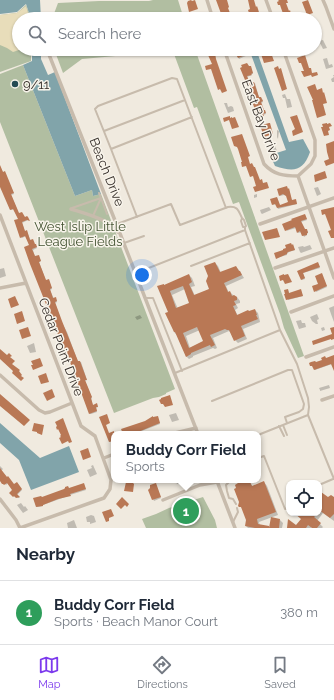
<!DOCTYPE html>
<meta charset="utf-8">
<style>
:root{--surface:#fff;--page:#f6f6f7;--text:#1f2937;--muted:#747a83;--line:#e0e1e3;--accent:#7c3aed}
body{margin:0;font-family:Raleway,sans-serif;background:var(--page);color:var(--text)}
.controls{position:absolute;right:12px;bottom:12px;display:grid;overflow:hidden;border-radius:8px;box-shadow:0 1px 3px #0004}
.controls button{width:36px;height:36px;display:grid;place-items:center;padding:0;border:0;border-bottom:1px solid var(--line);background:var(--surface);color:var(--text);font:20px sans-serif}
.you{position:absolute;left:142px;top:275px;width:14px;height:14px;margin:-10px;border:3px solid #fff;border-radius:50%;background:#1a73e8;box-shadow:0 0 0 6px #1a73e833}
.badge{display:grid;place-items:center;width:26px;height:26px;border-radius:50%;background:var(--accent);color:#fff;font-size:13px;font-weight:700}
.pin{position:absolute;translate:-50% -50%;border:2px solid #fff;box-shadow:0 1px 4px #0006}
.popup{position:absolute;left:111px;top:431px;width:150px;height:52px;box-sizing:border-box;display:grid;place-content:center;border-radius:8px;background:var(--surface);filter:drop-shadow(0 1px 3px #0005);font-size:13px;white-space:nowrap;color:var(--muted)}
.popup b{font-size:15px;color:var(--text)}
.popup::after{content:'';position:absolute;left:50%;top:100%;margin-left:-8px;border:8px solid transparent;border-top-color:var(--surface)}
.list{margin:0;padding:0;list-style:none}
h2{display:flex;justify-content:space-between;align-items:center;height:52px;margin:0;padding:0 16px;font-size:17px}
h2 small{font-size:13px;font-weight:400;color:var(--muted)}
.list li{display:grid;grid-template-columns:26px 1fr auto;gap:12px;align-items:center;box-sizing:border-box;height:64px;padding:0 16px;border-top:1px solid var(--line)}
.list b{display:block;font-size:15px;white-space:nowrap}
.list p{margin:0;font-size:13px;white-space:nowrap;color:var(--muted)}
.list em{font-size:13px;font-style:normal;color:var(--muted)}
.icon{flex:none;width:22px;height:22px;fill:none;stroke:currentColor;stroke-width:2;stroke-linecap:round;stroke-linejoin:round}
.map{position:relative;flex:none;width:334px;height:528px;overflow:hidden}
.search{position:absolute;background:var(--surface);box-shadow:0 1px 3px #0004;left:12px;right:12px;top:12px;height:44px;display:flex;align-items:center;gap:10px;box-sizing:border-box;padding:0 14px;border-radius:22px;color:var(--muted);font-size:15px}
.sheet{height:116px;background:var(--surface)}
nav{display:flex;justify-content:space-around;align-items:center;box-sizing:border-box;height:56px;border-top:1px solid var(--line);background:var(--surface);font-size:11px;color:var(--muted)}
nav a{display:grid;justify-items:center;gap:2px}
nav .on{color:var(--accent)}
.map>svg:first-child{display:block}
</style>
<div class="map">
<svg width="334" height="528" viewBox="0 0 334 528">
<rect width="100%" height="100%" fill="#f0eadf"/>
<path fill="#b1bea1" d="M153,0H178L184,19H52L58,3L99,1H149Z
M26,5L31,19H19V49H31V61L0,72V15L17,13Z
M54,49H195L304,356L298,358L284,328L280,314L239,202L233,204L197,107L194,108L174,54L149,53L82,59L63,73Z
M23,65L75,196L92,190L93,196L101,194L175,389L166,393V394L159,397L153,398L114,413L0,122V74Z
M203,497L215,520L217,528H146L142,519L156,514L169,508Z"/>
<path fill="#e8ddba" d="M26,6L30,19H19V49H22L13,52L7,48L0,45V15L17,13Z"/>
<path fill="#81a4aa" d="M0,0H40L41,19H31L26,4L17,12L0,14Z
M32,49H41V59L48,75L55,72L101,194L93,196L92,190L75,196L23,65L32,61Z
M249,49H256L289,142L303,139L310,152C303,172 293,172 275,166L270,155L286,150Z
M0,423L40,458L69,446L79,472L31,490L19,460L0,443Z"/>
<path fill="#0003" fill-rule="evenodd" d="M317,22L319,24L321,32L317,33L315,29V23Z
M323,40L327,48L323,49L319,41Z
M238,49H242L243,51H247L248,55L239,59L235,50Z
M294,49H301L302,50L296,52Z
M327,58L329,65L332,64L333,67L326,69L323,59Z
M249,68H251L253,74H251L252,75L247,77L250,84L254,83H255L259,98L262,99L263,102L261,103L264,111L265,112L266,114L263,115L264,116L262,117L264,121L260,122L246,80Z
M333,75H334V82H332L331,79L334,77Z
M285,94L287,99H290L292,107L287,108V107L285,98H283L282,95Z
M224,103H227L228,107L231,106L233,107L234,111L228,113Z
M277,130L279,131L278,139L277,137Z
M275,146L277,151L271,153L269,149Z
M0,166L3,173H5L14,194L11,195L19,214L25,218L28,219L29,221L28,220L22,223L25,232H27L31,241L36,246L37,248L33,250L35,257H39L41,261L39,262L46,281H49L52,289L50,290L54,299H56L57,302L55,303L62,323L67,332L78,362H81L87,380L85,381L92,398L91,399L93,406L97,404L98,407L96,408L97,412L91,414H90L26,236L22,238L21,237L19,219L15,209L11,210L10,209L0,182Z
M286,187L292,201H296L297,204L278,209L276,204L273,205L277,198L280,206L289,202L287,196L284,195L280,196V195Z
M318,187L321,194L317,196L314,188Z
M257,194V197L254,198V195Z
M269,207L271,210L262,214L261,213L260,210Z
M305,215L307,220L301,222L305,230L308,231V233L307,234V235L304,237L302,232L298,233V232L296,228L286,231Z
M310,245L312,249L301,253L300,252L298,247L303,246L304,247Z
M293,246L295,250L289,252L287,254V255L276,258Z
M215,263L218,266L221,273L236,267L239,270L244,278L226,286L229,293L230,292L234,296L237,297L240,301V303L236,304L238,308L235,310L238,316L255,310L258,313L260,322L243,329L247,339L238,343L235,340L231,333L229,331L213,338L217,348L215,349L213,348L193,356V357L189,359L186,356L177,335L174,332L169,312L165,286L189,275L192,278L195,286L191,287L195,296L210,289ZM185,289L191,304L178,309L172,295ZM200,330L204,342L190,348L186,336Z
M318,264L320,268L303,273L305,279L302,280L301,279L299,271Z
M4,268L6,276L0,278V269Z
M322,275L327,287L316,292L313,286L319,284Z
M288,290L289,294L301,291L303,296L288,300L286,295Z
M334,306V322L331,314L329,308Z
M317,314L319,319L317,320L318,324H316L312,321L310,317Z
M140,315L142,318L137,320L135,317Z
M301,320L302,323H305L306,327L299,329L296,321Z
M324,327L325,330L322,331L321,328Z
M34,343L36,352L30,353L27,346Z
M334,357V368L332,364L315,370L313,366H311L326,359Z
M329,385L330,388L320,391V390L319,388Z
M176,413L179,420L172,422L169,415Z
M158,418L160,424L139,432L138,431L131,434H124Z
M93,465L97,474L90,477L87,470L92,468L91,466Z
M0,466L3,469L1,471L14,485L17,483L22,490L17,495L20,498H18L15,496L14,497L11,493L14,490L8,483L6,485L0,478Z
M175,480H192L181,484L180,483L177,484Z
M238,480H245L246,482L249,484L250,483L253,487L264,482L267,486L278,515L259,522L260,526L270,527L280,520L283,523L282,528H248L246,526L247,520L243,509L239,505L240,502L238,489L240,484Z
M84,485L86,490L70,495L71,496H68L43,505V506L37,507V506L42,499L69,489Z
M156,485L161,498L154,501L149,490Z
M319,493L328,499L334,498V521L323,513L317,521L323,527L322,528H313L312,527L311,528H288L296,527L302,519L296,513H319Z
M21,503L24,507L25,506L28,510L23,513L17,505Z
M91,515L94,516L96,522L90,524V522H87L86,517Z
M74,520L77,528H68L67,523Z"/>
<path fill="#b97855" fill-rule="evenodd" d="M191,0L192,1L195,0L198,9L189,12L187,3L188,1Z
M216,0H227L229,7L228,8L230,13H228L229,15L227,16L228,19H223Z
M248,0H254L256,7L257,6L258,9L261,19H252V15L250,16L248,10L250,9Z
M278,0H287L288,3H286L289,11L290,10L291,14L289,15L291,19H285L281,8L280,5H278L277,2L279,1Z
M308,0L313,13L307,15L302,2Z
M233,49H242L243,50L247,49L248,54L238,58Z
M270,50L274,61L264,63L261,54Z
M215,53L216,59L227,91L222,93L220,89L218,90L211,69L206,70L205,66L212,64L208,55Z
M305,55L309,68H311L312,73L317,72L318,75L312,77L311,75L304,77L301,71H304L301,63H299L297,58Z
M247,63L249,66H251L253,73L251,74L252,75L247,76L250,83L254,82L259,97H261L263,101L261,102L264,110H265L266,113L263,114L264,116H262L264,120L259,122L245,80L240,68L242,67L241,65Z
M278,66L279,69L281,68L287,89L282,91L274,68Z
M315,84L317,90L322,88L323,93L324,92L327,103L323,104L326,115L317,118L312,100H313L307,87Z
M297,115L303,132L293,136L292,131L295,129L290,117Z
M230,116V118L232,117V118L235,117L239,127L232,129L229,120L224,122L223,118Z
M269,123H270L273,134L264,137L261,128H263L262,125Z
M327,123V124L330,123L332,126L329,127L330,130L328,131L329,135L324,136L321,127H323L322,124Z
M242,134L250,156L248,157L250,164L252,163L254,167H255L260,180L262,179L263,183L267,182L269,188L255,192L253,187L256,186L253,176L250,177L246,166L242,167L241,162H242L238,149L237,147L234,146L231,137Z
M334,141V163L326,166L324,161L329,159L327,152L326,144Z
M0,165L3,172L5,171L14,193L11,194L19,213L22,212L25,217L27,216L28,217L30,221L27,220L22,222L25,231L27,230L30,240L33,239L35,244H36L37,247L32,249L35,256L39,255L41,261L39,262L46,280L49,279L52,288L50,289L53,298L56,297L57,301L55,302L62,321L78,361H80L87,380H85L92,397L91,398L93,405L97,403L98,407H96L97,411L89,414L67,354L61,342L30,264L24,247L29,245L25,236L20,238L14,220L18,219L13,209L10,210L0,187Z
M325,171L327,178L315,182L314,175Z
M287,186L288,189L289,188L292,200L296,199L297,204L277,208L275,204L272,205L270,199L277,197L280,205L288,202L286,196L283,194L279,196L277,189Z
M334,207V238H331L328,231L331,230L325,214L322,215L321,210Z
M305,214L307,219L301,221L305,229H307L308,233H307V235L302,236L300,231L297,233L295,227L285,231L282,224L292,220L291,219Z
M277,228L280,237L265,240L262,232Z
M291,243L292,245L293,244L295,250L288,252L287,253V254L276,259L274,253L283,250V249L286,248L285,245Z
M215,262L220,272L236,266L239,271H240L242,275L224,283L228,292L230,291L232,296L234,295L237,297V300L234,301L236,305L233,306L237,315L248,310L249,311L255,309L257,315H256L258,319L241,326L245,336L234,341L229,330H227L225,329L210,335L215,345L211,347L210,345L191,353V354L186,357L175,332H174L165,313L168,312L157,286L164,284V285L189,274L192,282L189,284L194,295L209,289L206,281L208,276L204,266ZM183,286L189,303L176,308L170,291ZM197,327L203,341L189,348L183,333Z
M318,262L320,267L303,273L305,278L301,280L297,271Z
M322,273L327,286L314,292L312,286L318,284L315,276Z
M284,274V275L288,274L292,282L285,284L283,280L280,281L279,276Z
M288,289L289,293L301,289L303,296L286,300L284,294H285L284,290Z
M15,296L19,305L11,308L8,299Z
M22,311L25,321L17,324L14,314Z
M28,327L31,336L22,339L19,330Z
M334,327V339L331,340V339L313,345L312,341L332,334L330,328Z
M0,349L7,355L9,353L12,356L10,357L15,361L12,364L20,370L19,371L22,375L21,376L24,378L21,381L12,373L13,371L0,359Z
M334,355V371L331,364L314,370L312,366H310L309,363L311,362L315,361L316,362L322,360L321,358L325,356L326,358Z
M40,358L43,366L33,370L31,365H33L31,361Z
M46,373L49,382L41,384L38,376Z
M52,389L55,397L47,401L43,393Z
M0,394L30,420L24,426L0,406Z
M170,395L173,405L165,407L163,404H161L159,400L161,399V398Z
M107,414L110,423L106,425L109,433L114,431V441L109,442L99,417Z
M153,416V417L158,416L160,423L138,432L137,431L129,434H123L121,429L145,421Z
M63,418L72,442L69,443L68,441L62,444L59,438L61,437L60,436L61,435L58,429L57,430L56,427L57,426L55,422Z
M34,423L44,425L42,435L37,433V432L32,431Z
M88,448L91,457L83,460L80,451Z
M0,468L7,477L8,476L14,484L17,482L22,489L17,494L20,497L16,498L14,496L13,497L9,493L12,490L7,483L4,485L3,484H2L0,481Z
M130,480L133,481V483L134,484L133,492L124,491L126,482H129Z
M241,481H247L248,483L250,482L252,486L264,481L276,512L257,519L258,524L269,526V528H255L245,526L246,520L241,507H239L238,506L239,502L234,489L236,488L235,485Z
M84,483L86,489L70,494L71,496L58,499L43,505V506L36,507L33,498L41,496L42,497L64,489L65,488V487L68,486L69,488Z
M156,483L161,497L152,500L148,490L150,488V485Z
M319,492H321L328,497L331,495L334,497V514L330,518L319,510Z
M122,497L129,504L127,507L125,505L121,509L116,504Z
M111,509L114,516L109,518V521L106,522L102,512Z
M294,513H318L314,517L321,523L317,528H312L308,525L306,528H287L288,519L296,525L301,519Z
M271,517L280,519L279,528H269Z"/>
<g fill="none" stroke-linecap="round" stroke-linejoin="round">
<path stroke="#c7bbac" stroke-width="2" d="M104,131L185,100
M111,149L95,109L98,106L172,78L177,79L226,208
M72,208L101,198L107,214
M93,216L101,198L99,193
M137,217L111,149L192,117
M117,224L171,204L180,225L228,207C238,206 238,210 242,218
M245,227H243L241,221L242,218L244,220L246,226L245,227V230
M124,243L144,236
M191,266L250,243
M136,273L245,230L280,330L297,364L308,398L309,407L308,415L334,479
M146,298H153L182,371
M175,373L280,330
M212,401L288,370H292L304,404L303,409L299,412L285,417L287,423
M283,425L287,435
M279,426L284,436
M258,435L308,415
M258,458L264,456L285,509L289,508
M228,480L229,482L226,485L227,491L229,498L233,499L236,504
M319,485L333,479
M233,522L238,512L237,508"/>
<path stroke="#c7bbac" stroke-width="3.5" d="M207,0L213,19
M266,0L273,19
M323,0L326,7L334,29
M224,49L264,164C274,175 284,176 298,176
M283,49L315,140V156L311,164L298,176
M48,52L114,218L198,434
M298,176L334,278
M71,209C83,213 111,220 118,232
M0,215L81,426L95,436L111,480L110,489L104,498L20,528
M260,224L334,198
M275,268L334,248
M0,288L26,283
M291,312L334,296
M306,357L334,347
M0,375L39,410L45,413L50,412L72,403
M322,400L334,396
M171,434L196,428
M104,458L114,454
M217,481L235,528
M0,499L16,520L20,528
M163,500L200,485L217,482"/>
</g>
<circle fill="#244b53" stroke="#f8f4eb" stroke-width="1.5" cx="15" cy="84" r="4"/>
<g text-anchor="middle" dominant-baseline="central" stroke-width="3" stroke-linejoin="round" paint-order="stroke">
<g font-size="13" fill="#362f2a" stroke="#f8f4eb" text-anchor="start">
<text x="23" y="84">9/11</text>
</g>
<g font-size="13" fill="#362f2a" stroke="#f8f4eb">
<text transform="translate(261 120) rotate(69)">East Bay Drive</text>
<text transform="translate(107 172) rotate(68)">Beach Drive</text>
<text transform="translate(61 347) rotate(69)">Cedar Point Drive</text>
</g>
<g font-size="13" fill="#425231" stroke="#f8f4eb">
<text x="80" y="226">West Islip Little<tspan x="80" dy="15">League Fields</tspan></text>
</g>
</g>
</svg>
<div class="controls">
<button><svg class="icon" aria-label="locate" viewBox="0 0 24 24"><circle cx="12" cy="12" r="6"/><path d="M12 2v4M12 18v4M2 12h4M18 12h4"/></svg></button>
</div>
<div class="you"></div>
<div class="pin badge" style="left:186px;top:511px;background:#2e9e5b">1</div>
<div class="popup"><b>Buddy Corr Field</b>Sports</div>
<div class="search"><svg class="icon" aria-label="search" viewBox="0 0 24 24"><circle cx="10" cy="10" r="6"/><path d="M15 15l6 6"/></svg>Search here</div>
</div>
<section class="sheet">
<h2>Nearby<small></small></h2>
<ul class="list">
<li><span class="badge" style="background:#2e9e5b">1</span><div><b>Buddy Corr Field</b><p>Sports · Beach Manor Court</p></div><em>380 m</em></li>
</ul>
</section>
<nav>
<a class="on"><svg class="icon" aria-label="map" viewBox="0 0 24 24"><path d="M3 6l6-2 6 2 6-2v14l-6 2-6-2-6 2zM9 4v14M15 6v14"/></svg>Map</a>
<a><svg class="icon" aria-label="directions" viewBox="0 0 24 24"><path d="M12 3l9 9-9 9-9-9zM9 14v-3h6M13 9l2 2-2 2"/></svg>Directions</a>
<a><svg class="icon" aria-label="saved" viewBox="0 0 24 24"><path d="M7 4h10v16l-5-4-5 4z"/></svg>Saved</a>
</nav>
